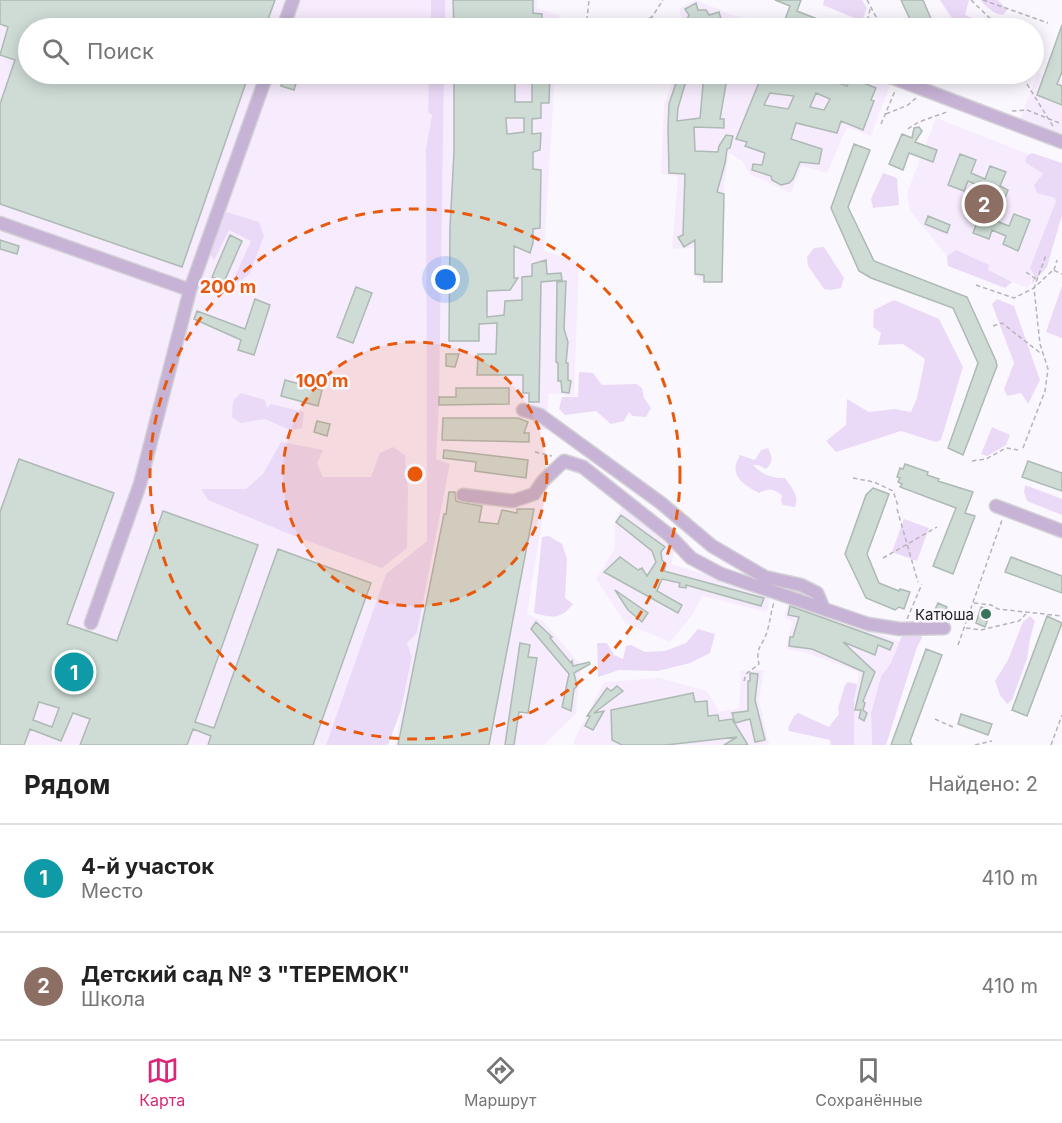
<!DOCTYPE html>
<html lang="ru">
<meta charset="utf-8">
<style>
:root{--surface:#fff;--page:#f2f2f2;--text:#222;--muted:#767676;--line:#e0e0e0;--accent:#db2777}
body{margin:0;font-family:Inter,sans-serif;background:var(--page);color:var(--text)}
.you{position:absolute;left:446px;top:280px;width:21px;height:21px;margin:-15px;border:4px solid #fff;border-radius:50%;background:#1a73e8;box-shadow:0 0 0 9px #1a73e833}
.badge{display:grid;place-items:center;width:39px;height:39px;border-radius:50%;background:var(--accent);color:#fff;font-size:20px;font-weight:700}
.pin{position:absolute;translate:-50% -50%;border:3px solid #fff;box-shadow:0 2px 6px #0006}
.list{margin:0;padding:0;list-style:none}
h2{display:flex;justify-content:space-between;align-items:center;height:78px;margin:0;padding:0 24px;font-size:26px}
h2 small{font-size:20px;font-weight:400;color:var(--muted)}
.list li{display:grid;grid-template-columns:39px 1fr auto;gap:18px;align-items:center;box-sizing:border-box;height:108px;padding:0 24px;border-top:2px solid var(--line)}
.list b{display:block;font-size:22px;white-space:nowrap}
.list p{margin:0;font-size:20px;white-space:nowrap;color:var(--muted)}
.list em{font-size:20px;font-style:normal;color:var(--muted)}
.icon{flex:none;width:33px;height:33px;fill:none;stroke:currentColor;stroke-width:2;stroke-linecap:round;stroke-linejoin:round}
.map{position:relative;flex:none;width:1062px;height:745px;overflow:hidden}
.search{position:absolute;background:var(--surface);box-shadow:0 3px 15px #0003;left:18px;right:18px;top:18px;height:66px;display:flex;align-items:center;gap:15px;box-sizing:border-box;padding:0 21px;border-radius:33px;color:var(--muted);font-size:22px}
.sheet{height:294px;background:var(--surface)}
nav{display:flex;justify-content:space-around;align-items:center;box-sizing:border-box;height:84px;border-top:2px solid var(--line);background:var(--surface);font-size:16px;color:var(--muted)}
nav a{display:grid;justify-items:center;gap:3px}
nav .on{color:var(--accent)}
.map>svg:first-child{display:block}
</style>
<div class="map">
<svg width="1062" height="745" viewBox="0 0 1062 745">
<rect width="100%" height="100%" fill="#fbf7fe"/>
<path fill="#f7ecfe" d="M0,0H431V28H28V74H429L428,112L432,115L426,148L427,541L386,574L326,745H0Z
M445,0H537V8L559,15L558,28H445Z
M695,0L740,18L775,28H685L679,9Z
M1038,73L1062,82V135L1020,119Z
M444,74H555L544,251L579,262L574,396L549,393L546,430H540L546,474L544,508L527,614L543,621L581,665L576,714L544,745H395L412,657L407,643L417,633L450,465L436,459L439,405Z
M675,74H894L871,136L847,127L827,173L802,166L791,193L750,174L742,161L729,153L724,185L722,282H704L695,276V248L672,249L678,176L661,174L664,105Z
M936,118L1062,167V197L1028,288L947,256L910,211L907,193Z
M623,506L675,550L671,564L771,594L767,612L702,596L693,614L670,642L625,623L596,579L615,548V519Z
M789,601L900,642L891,663L881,676L871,713L872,745H854V700L859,672L807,653L787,649V641L793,622L784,617Z
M764,670L759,700L769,744L766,745H574V740L604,682L659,678L707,691L719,712L739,708L741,671Z"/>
<path fill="#ebdaf7" d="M431,0H445V28H431Z
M824,0H862L867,8L862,21L823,5Z
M940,0H969L965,15L994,28C961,29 958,29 940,0Z
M980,0H998L1007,10L1003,15C993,14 987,7 980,0Z
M429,74H444L439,405L436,459L450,464L417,633L407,643L412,657L401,710L388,745H326L386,574L427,541L426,148L432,115L428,112Z
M1032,153L1062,163V215L1047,267L1031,285L1034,275L1030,268L1056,201L1055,198L1037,193L1034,185L1043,174L1025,162L1027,156Z
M883,173L897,178L899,205L873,208L871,199Z
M226,212L259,222L264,236L250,273L238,284L235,276L251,241L229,230L214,260L210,254Z
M824,247L844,278L841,288L830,290L824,289L808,266L807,257L814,248Z
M956,250L989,265L988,270L1012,282L1005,288L948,266L947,256Z
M1062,286V338L1046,332Z
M997,299L1014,306L1040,380L1028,404L1021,393L1007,396L1004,389L1014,363L992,304Z
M894,300L939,319L963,367L941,440L936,442L901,431L836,452L826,441L846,425L847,399L869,412L895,409L911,412L917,398L925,359L903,344L878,345L881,333L873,327L874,310Z
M579,372L593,373L602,385L636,384L642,388L644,398L651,408L646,417L633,416L629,412L624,421L611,424L596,411L565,415L559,409L562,397H578Z
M241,393L265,400L267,408L271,404L304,412L302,428L290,430L265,419L240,423L232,417L233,401Z
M992,427L1010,435L1006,445L987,456L981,454Z
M281,442L323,450L317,463L323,477H371L380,453L393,447L405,455L408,491L407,548L382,568L289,534L208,500L201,489H246L263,474Z
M768,448C772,457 774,462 766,469L758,465H753C763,475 771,478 785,478C791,487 800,496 795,507L783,505L781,502L782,495C773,489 769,488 759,493C742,484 728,475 740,455L755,460L761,450Z
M1025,485L1062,499V515L1027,501L1024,492Z
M904,519L929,528L917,561L892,552Z
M549,536L562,544L567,559L565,598L573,604C560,620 553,618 534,613L542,537Z
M1030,616L1035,621L1030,639L1027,659L1012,700L1007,704L1000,695L995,681L1008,660L1023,622Z
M698,629L715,634L710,653L690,663L658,671L619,670L598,677L597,643H607L614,655L623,659L626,646L631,645L645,652L665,651L686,643Z
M907,631H920L922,638L917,647L886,745H872L871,713L881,676L891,663L901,638Z
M848,682L857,684L854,700V745H831L830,740L789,731L788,728L794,716L798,713L829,727L839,714L838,708L845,685Z"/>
<path fill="#cfdcd6" stroke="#adb9b3" stroke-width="1.5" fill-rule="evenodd" d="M0,0H275L265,28H28V74H249L182,267L0,204V104L15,60L0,55L8,27L0,24Z
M453,0H533V13L542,14V28H454Z
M775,0H801L797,11L840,28H792L783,25L790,6Z
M901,0H923L935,28H914Z
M696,3L698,10H706L709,15L719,12L721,19L701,24L704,28H694L686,21L689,15L685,9Z
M1062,25V72L1057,84L1062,86V105L1037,95Z
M285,74H299L294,90L281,86Z
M454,74H515V102H532V81H540L541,74H550L549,103H541V118L532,119V134L541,133L540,150L533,152V169L541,170L540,228L533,229V243L530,253L514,246V278H518L510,290L487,291V317L504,315L505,301L522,300V277L532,276V264L546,260L547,274L561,273L562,280L541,282L539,402H529V393H523V375H477L478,354H496L497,323L479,324V341H449L450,227L454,152ZM506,118H524V132L507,134Z
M679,74H688L678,108L677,121L700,118L704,74H750L748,82L727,78L720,119H724V128L694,127L695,151L718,152L719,146L726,135L733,136L730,148L727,149L725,163L717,192L724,194L722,282H704V275L695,274V240L684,247L678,237L683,235L685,174L669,173L668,128L669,104Z
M798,74L818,75L847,86L852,76L862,79L861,82L876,88L871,100L874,101L863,130L841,121L837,133L796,123L791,139L822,149L819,164L800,162L793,179L789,183L781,185L772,180L771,176L752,170L753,164L762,165L765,153L745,146L747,142L736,139L760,80H774L775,77L790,80L791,77L796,78ZM770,93L794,96L788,109L764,105ZM816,93L830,99L824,110L810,107Z
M995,74H1020L1016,82Z
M919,127L922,131L915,142L937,150L933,162L909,153L903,170L889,164L902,134L912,138L914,128Z
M854,144L870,150L848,207L874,261L967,297L996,361L997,366L963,455L948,448L978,363L953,308L871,278L859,271L831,208Z
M960,154L976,160L971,173L985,179L990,166L1006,172L1000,186L1008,190L996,221L1009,226L1014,214L1030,220L1018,251L1003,244L1006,236L992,230L989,239L973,233L986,199L978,196L982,187L968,181L964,191L948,185Z
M928,216L950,225L947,233L925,224Z
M230,235L242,241L224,282L212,277Z
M0,240L19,246L17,254L0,249Z
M566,281L564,329L568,342L566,363H568V380L571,381L569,393L562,392L561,381H558V363L556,362L557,282Z
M356,287L372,293L353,343L337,337Z
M255,299L270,305L254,355L238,350L241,340L194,319L197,311L245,329Z
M446,354H459L455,367L446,366Z
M285,380L322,390L318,406L281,396Z
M456,388H509V404L439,405V397H456Z
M443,418H518L528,422L524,433H529V442L442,440Z
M317,421L330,424L327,436L314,432Z
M444,450L528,460L526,478L475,471L476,462L443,458Z
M19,459L114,493L67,624L117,641L163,511L258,545L195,722L214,728L278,549L371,583L313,745H208L211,736L193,729L187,745H80L90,719L73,713L61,741L30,729L24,745H0V512ZM39,702L59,708L52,727L33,720Z
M1028,461L1062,473V491L1022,477Z
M905,464L928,472L927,475L939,479L938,481L973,492L965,513L975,516L953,574L933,566L956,508L900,487L902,484L898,482L900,478L897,477L900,468L903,469Z
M873,488L889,494L867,554L879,583L899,591L900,589L910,592L904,609L899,607L895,610L866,598L845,554L866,495Z
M449,492H455L456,501L459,502L482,506L479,522L498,524L502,510L517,513V509H534L489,745H398L444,514H446Z
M621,515L665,547L661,552L662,560L666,564L664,571L764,598L761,606L686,585V588L679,587L680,583L662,579L657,591L682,605L678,613L604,572L620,557L638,570L642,568L647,576L656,562L652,551L616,522Z
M1011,557L1062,576V593L1005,572Z
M615,590L648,613L642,622L628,610Z
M938,603L947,607L941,620L932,616Z
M790,606L893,643L890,650L878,645L875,655L843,642L875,672L863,701L865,703L863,710L867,713L864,721L859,718L861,710H855L864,672L812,649L789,646L790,637H793L799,617L788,615Z
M981,607L991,611L985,627L976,623Z
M1047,616L1062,623L1027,716L1012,710Z
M536,622L552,637L550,638L571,663L572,661L573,666L589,662L590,664L574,673L577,686L574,689L571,711L562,707L569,674L531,629Z
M520,643L530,645L528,657L537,658L528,713L519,712L514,745H505Z
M926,649L942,655L910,741L912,745H891Z
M750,673L758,674L755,700L765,740L755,742L750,719L735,723L732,713L748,711V681H750Z
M617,686L623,691L594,713L604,711L593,730L585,726L590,716H587L607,688L611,691Z
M693,693L695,702L707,701L708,716L718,715L719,721L732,719L748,745H724L737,737L666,745H622L612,740L611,710Z
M961,714L992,724L988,735L958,724Z"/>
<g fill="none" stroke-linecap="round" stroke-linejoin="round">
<g stroke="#d4d1d7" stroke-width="15">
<path id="minor" d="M283,28L293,0
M888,76L1062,142
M0,223L190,290
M523,410L540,415L661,503L712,546L765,577L801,585L817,593L823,607
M463,495L513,501L534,494L543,481L564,461L583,467L669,535L691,558L721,574L868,624L900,629L944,628
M996,506L1062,531
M91,623L140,484L190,290L267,74"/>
</g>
<path stroke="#b6b3b9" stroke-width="1.5" stroke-dasharray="4.5 3" stroke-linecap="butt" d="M867,0L882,28
M971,0L1000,28
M983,0L1048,23
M586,28L589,0
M629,28L652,17L663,0
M866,28L870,9
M1027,84L1054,128
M1012,111L1027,110L1062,124
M886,114L908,105L916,98
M881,124L895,91
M908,129C919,120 935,117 949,111
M1054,270L1057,260
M1026,272L1036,279
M976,285L1014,298L1034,288L1053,270L1062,274
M993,326L1002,323L1039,352H1042
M1023,448L1045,391L1048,369L1040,344L1034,288L1046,255
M535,452L552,456
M972,461L986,459L1006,448L1018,450
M853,478L874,482L893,491L898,506
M897,509L918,582
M883,558L937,527
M974,603L991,605L998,609L1062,616
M907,619L922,584
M966,628L981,630L1019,621L1026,614
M958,645L1002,520
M744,681L746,674L759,664C755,647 763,645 767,632C770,622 771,612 774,602
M935,719L955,728
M975,745L992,741
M1051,745L1062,715"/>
<use href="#minor" stroke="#c7b3d5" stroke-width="12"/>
</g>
<circle cx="415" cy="474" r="132" fill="#e8590c" fill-opacity=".12"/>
<g fill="none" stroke="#e8590c" stroke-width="3" stroke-dasharray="10 8">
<circle cx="415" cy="474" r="132"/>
<circle cx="415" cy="474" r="265"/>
</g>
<circle fill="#39735b" stroke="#fbf7fe" stroke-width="2" cx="986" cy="614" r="6"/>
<g text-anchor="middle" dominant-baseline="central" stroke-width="5" stroke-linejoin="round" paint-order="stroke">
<g font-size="15" fill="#252327" stroke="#fbf7fe" text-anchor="end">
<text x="974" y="614">Катюша</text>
</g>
</g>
<circle cx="415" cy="474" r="9" fill="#e8590c" stroke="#fbf7fe" stroke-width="3"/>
<g font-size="18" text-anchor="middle" font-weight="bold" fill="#e8590c" stroke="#fbf7fe" stroke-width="5" stroke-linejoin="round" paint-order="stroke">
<text x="228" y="293">200 m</text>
<text x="322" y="387">100 m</text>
</g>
</svg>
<div class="you"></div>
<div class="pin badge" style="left:74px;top:672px;background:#0f9aa8">1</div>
<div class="pin badge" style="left:984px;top:204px;background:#8d6e63">2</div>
<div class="search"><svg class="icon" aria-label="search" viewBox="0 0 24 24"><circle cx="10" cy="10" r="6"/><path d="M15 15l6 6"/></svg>Поиск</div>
</div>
<section class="sheet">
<h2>Рядом<small>Найдено: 2</small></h2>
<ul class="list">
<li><span class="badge" style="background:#0f9aa8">1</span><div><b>4-й участок</b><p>Место</p></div><em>410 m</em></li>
<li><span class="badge" style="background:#8d6e63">2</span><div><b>Детский сад № 3 &quot;ТЕРЕМОК&quot;</b><p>Школа</p></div><em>410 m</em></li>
</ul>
</section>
<nav>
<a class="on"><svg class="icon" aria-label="map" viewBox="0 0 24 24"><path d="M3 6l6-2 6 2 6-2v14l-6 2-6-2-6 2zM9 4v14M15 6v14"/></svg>Карта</a>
<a><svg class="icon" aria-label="directions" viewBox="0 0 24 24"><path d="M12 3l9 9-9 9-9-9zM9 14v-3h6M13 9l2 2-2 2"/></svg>Маршрут</a>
<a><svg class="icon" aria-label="saved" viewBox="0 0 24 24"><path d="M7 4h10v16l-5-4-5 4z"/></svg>Сохранённые</a>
</nav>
